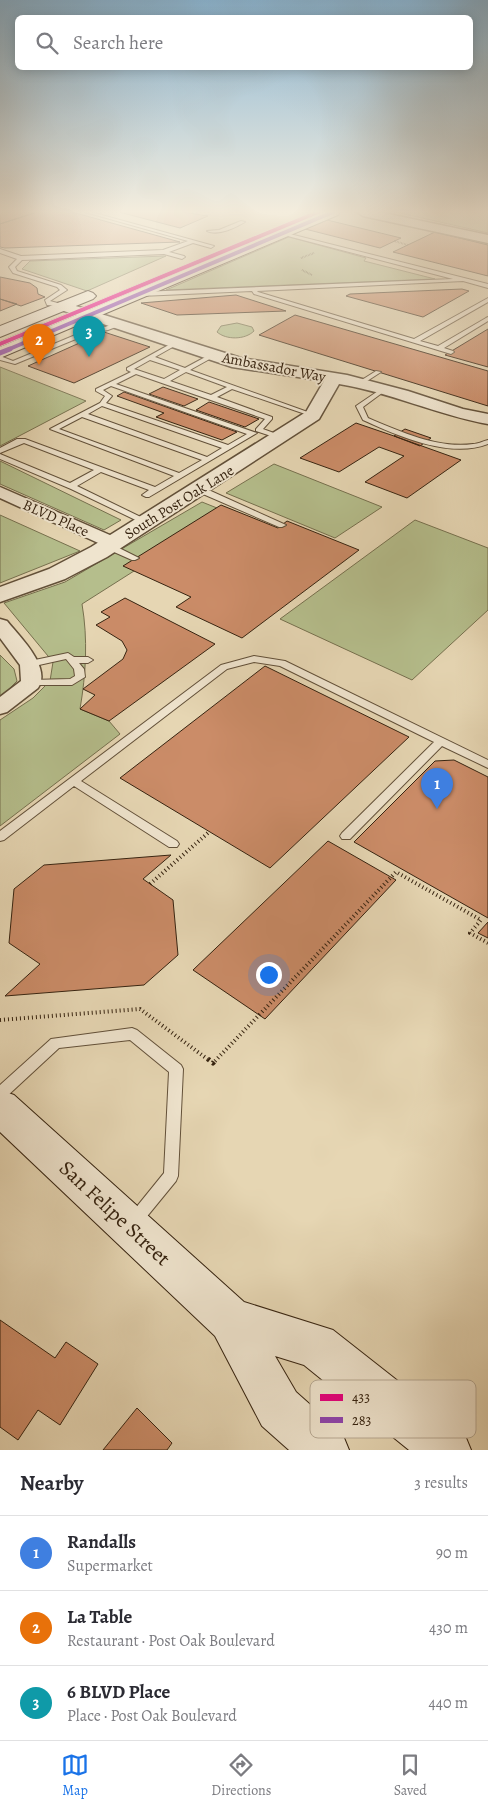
<!DOCTYPE html>
<meta charset="utf-8">
<style>
:root{--surface:#fff;--page:#f2f2f3;--text:#2b2b33;--muted:#7c7c81;--line:#e1e1e2;--accent:#1a73e8}
body{margin:0;font-family:Alegreya,serif;background:var(--page);color:var(--text)}
.you{position:absolute;left:268px;top:974px;width:18px;height:18px;margin:-12px;border:4px solid #fff;border-radius:50%;background:#1a73e8;box-shadow:0 0 0 8px #1a73e833}
.badge{display:grid;place-items:center;width:32px;height:32px;border-radius:50%;background:var(--accent);color:#fff;font-size:16px;font-weight:700}
.pin{position:absolute;translate:-50% -41px;filter:drop-shadow(0 1px 2px #0008)}
.pin::after{content:'';position:absolute;top:26px;width:18px;height:15px;background:inherit;clip-path:polygon(0 0,100% 0,50% 100%)}
.list{margin:0;padding:0;list-style:none}
h2{display:flex;justify-content:space-between;align-items:center;height:65px;margin:0;padding:0 20px;font-size:21px}
h2 small{font-size:16px;font-weight:400;color:var(--muted)}
.list li{display:grid;grid-template-columns:32px 1fr auto;gap:15px;align-items:center;box-sizing:border-box;height:75px;padding:0 20px;border-top:1px solid var(--line)}
.list b{display:block;font-size:19px;white-space:nowrap}
.list p{margin:0;font-size:16px;white-space:nowrap;color:var(--muted)}
.list em{font-size:16px;font-style:normal;color:var(--muted)}
.icon{flex:none;width:28px;height:28px;fill:none;stroke:currentColor;stroke-width:2;stroke-linecap:round;stroke-linejoin:round}
.map{position:relative;flex:none;width:488px;height:1450px;overflow:hidden}
.search{position:absolute;background:var(--surface);box-shadow:0 2px 12px #0003;left:15px;right:15px;top:15px;height:55px;display:flex;align-items:center;gap:12px;box-sizing:border-box;padding:0 18px;border-radius:8px;color:var(--muted);font-size:19px}
.sheet{height:290px;background:var(--surface)}
nav{display:flex;justify-content:space-around;align-items:center;box-sizing:border-box;height:70px;border-top:1px solid var(--line);background:var(--surface);font-size:14px;color:var(--muted)}
nav a{display:grid;justify-items:center;gap:2px}
nav .on{color:var(--accent)}
.map>svg:first-child{display:block}
</style>
<div class="map">
<svg width="488" height="1450" viewBox="0 0 488 1450">
<rect width="100%" height="100%" fill="#e6d6b3"/>
<filter id="stains"><feTurbulence type="fractalNoise" baseFrequency=".004" numOctaves="4"/><feColorMatrix values="0 0 0 0 .2 0 0 0 0 .09 0 0 0 0 .02 0 0 0 .5 -.17"/></filter>
<radialGradient id="worn" r=".72"><stop offset=".6" stop-color="#630" stop-opacity="0"/><stop offset="1" stop-color="#630" stop-opacity=".3"/></radialGradient>
<path fill="#b5be8c" stroke="#76704e" d="M396,212H488V233Z
M289,237L366,258L364,261L435,279L166,290Z
M166,256L87,291L22,269L30,261Z
M237,323L252,327L254,331C245,340 226,340 217,332L221,326Z
M0,367L86,401L0,446Z
M0,461L121,520L104,530L0,484Z
M274,464L382,507L335,538L226,493Z
M202,502L227,512L82,604C88,639 86,674 80,709L109,721L120,734L0,826V720L33,698L50,681L53,662L4,603L65,582Z
M0,515L80,551L0,583Z
M415,520L488,548V610L412,680L280,619Z
M0,655L14,669L17,681L0,698Z"/>
<path fill="#cb8c68" stroke="#362310" d="M0,212H37L0,224Z
M37,212H72L180,242L5,248L0,247V224Z
M119,212H182L208,216L180,228Z
M327,220L401,238L380,248L305,229Z
M435,232L488,245V276L393,252Z
M0,277L30,283L37,288L38,294L45,297L21,306L0,299Z
M462,289L469,291L423,317L346,296L350,294Z
M236,295L286,311L177,315L141,303Z
M0,299L17,304L0,311Z
M295,315L488,371V406L259,335Z
M488,329V367L445,355Z
M104,332L150,347L74,383L28,366Z
M163,387L198,399L184,406L149,394Z
M124,392L237,432L222,440L156,417L164,413L117,396Z
M209,402L259,419L245,427L196,410Z
M356,423L394,436L461,460L407,498L365,482L404,456L379,447L339,472L300,458Z
M405,429L431,438L420,446L394,436Z
M221,505L278,528L287,521L359,550L242,638L176,607L191,597L123,566Z
M125,598L215,644L109,721L80,709L95,695L83,689L123,659L127,650L122,641L96,625L110,617L101,612Z
M265,666L409,737L270,868L120,778Z
M454,760L488,777V918L354,842L435,761Z
M328,841L396,880L265,1019L193,970Z
M171,855L143,879L173,900L178,955L144,985L5,996L40,964L9,943L14,889L44,865Z
M488,922V938L478,933Z
M0,1320L55,1358L66,1342L98,1364L60,1425L38,1410L18,1440L0,1427Z
M137,1408L172,1443L167,1450H103Z"/>
<g fill="none" stroke-linecap="round" stroke-linejoin="round">
<g stroke="#625039" stroke-width="2">
<path id="service" d="M85,212H91L214,246L211,248L193,243L169,252L184,256L185,257L182,259L164,254L22,260L15,267L17,271L61,285L67,290L50,301L65,305V307L47,305L45,300L60,290L57,287L13,273L9,267L17,259L0,253V249L21,256L163,250L188,241Z
M315,212H320L0,346V342Z
M241,221L245,222C235,228 218,236 207,231L219,230Z
M282,232L488,284V288L463,281L257,291L258,292L414,339L488,298V302L420,341L438,346L486,318L488,317V321L444,348L453,351L454,352L451,354L254,294L252,291L141,296L138,294L141,292L453,279L280,234Z
M119,322L121,323V325L108,330L88,334L15,364L0,360V356L13,361L85,331L105,327Z
M176,341L179,343L178,344L155,357L185,368L211,354H215V356L190,370L316,415L311,416L232,389L217,397L272,417V419L263,429L282,436V438L280,439L256,431V429L265,419L136,374L116,384L257,433L149,497H146L142,495L149,490L101,472L77,486L149,521V525H146L71,489L0,459V454L70,483L94,470L24,443L0,453V448L17,439H25L155,487L174,476L50,429L100,403L105,396L96,391V389L131,372L127,370V368ZM150,360L180,370L164,379L134,369ZM186,372L227,387L211,395L170,381ZM111,386L247,434L228,445L106,403L112,396L103,390ZM102,406L222,448L207,457L88,414ZM82,417L202,460L179,473L59,429Z
M376,371L381,372L361,385H357V383Z
M381,389L386,390L363,407L368,418C399,431 438,449 473,444C478,444 483,441 488,440V444C450,459 398,436 363,420L356,406Z
M196,487H202L286,525L282,527H279L196,491Z
M105,544H111L139,558L135,560H132L105,548Z
M68,653L74,657H88L93,660L88,663H79L84,669L85,677L72,685H28L26,683L31,680L70,679L75,676L74,669L66,659L30,667L25,664L30,661Z
M254,656L285,661L488,760V768L442,746L350,839H342L340,836L342,833L434,742L280,666L254,662L227,669L81,781L177,841L179,844L177,847H169L74,786L4,840L0,841V831L221,665Z
M132,1028L137,1030L181,1065L183,1069L178,1176L176,1181L140,1225L135,1227L130,1225L127,1220L130,1215L164,1173L169,1072L130,1040L59,1048L5,1098L0,1100V1085L51,1039Z"/>
</g>
<g stroke="#625039" stroke-width="3">
<path id="minor" d="M0,487L119,539L122,543L119,547L113,548L107,547L0,498Z
M0,619L7,621C19,636 52,667 38,688L7,712L0,714V697L21,681L20,665L0,638Z"/>
</g>
<g stroke="#625039" stroke-width="3">
<path id="tertiary" d="M357,212H379L488,235V243L363,216Z
M63,302L241,358L347,375L408,391L463,409L488,414V424C437,415 390,392 339,384L319,419L107,557L65,579L0,602V587L49,569L91,547L306,412L324,381L232,367L58,309L56,306L58,303Z"/>
</g>
<g stroke="#362310" stroke-width="2">
<path id="secondary" d="M323,212H340L338,215L0,358V347Z
M88,291L93,293L96,296L93,299L0,337V326Z
M0,1090L14,1095L244,1302L333,1330L464,1433L471,1450H409L304,1365L275,1356L296,1392L342,1433L349,1450H289L262,1426L215,1336L0,1132Z"/>
</g>
<path stroke="#362310" stroke-width="2" stroke-dasharray="0.5 1" stroke-linecap="butt" d="M394,241L408,245
M301,258L314,253
M302,270L312,275"/>
<path stroke="#362310" stroke-width="4" stroke-dasharray="1 3" stroke-linecap="butt" d="M150,884L209,832
M0,1020L140,1009L210,1061
M215,1061L396,872L481,920L470,933L488,943"/>
<path stroke="#362310" stroke-width="5" stroke-dasharray="2 4" stroke-linecap="butt" d="M208,1059L213,1063L216,1059"/>
<use href="#service" fill="#efe4ce" fill-rule="evenodd"/>
<use href="#minor" fill="#efe4ce" fill-rule="evenodd"/>
<use href="#tertiary" fill="#efe4ce" fill-rule="evenodd"/>
<use href="#secondary" fill="#efe4ce" fill-rule="evenodd"/>
<g stroke="#efe4ce" stroke-width="5.5">
<path id="bus-1" d="M0,344L318,212"/>
</g>
<g stroke="#efe4ce" stroke-width="5.5">
<path id="bus-2-far1" d="M7,350L333,212"/>
</g>
<g stroke="#efe4ce" stroke-width="8">
<path id="bus-2" d="M0,353L10,349"/>
</g>
<use href="#bus-1" stroke="#e5007d" stroke-width="4"/>
<use href="#bus-2-far1" stroke="#8e44ad" stroke-width="4"/>
<use href="#bus-2" stroke="#8e44ad" stroke-width="5"/>
</g>
<linearGradient id="sky" x2="0" y2="1"><stop stop-color="#88b5d4"/><stop offset="0.51" stop-color="#f4eddd"/><stop offset="1" stop-color="#f4eddd" stop-opacity="0"/></linearGradient>
<rect width="488" height="415" fill="url(#sky)"/>
<g text-anchor="middle" dominant-baseline="central" stroke-width="4" stroke-linejoin="round" paint-order="stroke">
<g font-size="15" fill="#362310" stroke="#efe4ce">
<text transform="translate(274 367) rotate(11)">Ambassador Way</text>
<text transform="translate(179 502) rotate(-32)">South Post Oak Lane</text>
<text transform="translate(56 518) rotate(24)">BLVD Place</text>
</g>
<g font-size="21" fill="#362310" stroke="#efe4ce">
<text transform="translate(115 1213) rotate(43)">San Felipe Street</text>
</g>
</g>
<rect x="310" y="1380" width="166" height="58" rx="8" fill="#efe4ce" stroke="#b8aa95" stroke-width="1"/>
<rect x="320" y="1394" width="23" height="7" fill="#e5007d"/>
<rect x="320" y="1417" width="23" height="6" fill="#8e44ad"/>
<g font-size="14" fill="#362310">
<text x="352" y="1402">433</text>
<text x="352" y="1425">283</text>
</g>
<rect width="100%" height="100%" filter="url(#stains)"/>
<rect width="100%" height="100%" fill="url(#worn)"/>
</svg>
<div class="you"></div>
<div class="pin badge" style="left:437px;top:809px;background:#3f7fe0">1</div>
<div class="pin badge" style="left:39px;top:365px;background:#e8710a">2</div>
<div class="pin badge" style="left:89px;top:357px;background:#0f9aa8">3</div>
<div class="search"><svg class="icon" aria-label="search" viewBox="0 0 24 24"><circle cx="10" cy="10" r="6"/><path d="M15 15l6 6"/></svg>Search here</div>
</div>
<section class="sheet">
<h2>Nearby<small>3 results</small></h2>
<ul class="list">
<li><span class="badge" style="background:#3f7fe0">1</span><div><b>Randalls</b><p>Supermarket</p></div><em>90 m</em></li>
<li><span class="badge" style="background:#e8710a">2</span><div><b>La Table</b><p>Restaurant · Post Oak Boulevard</p></div><em>430 m</em></li>
<li><span class="badge" style="background:#0f9aa8">3</span><div><b>6 BLVD Place</b><p>Place · Post Oak Boulevard</p></div><em>440 m</em></li>
</ul>
</section>
<nav>
<a class="on"><svg class="icon" aria-label="map" viewBox="0 0 24 24"><path d="M3 6l6-2 6 2 6-2v14l-6 2-6-2-6 2zM9 4v14M15 6v14"/></svg>Map</a>
<a><svg class="icon" aria-label="directions" viewBox="0 0 24 24"><path d="M12 3l9 9-9 9-9-9zM9 14v-3h6M13 9l2 2-2 2"/></svg>Directions</a>
<a><svg class="icon" aria-label="saved" viewBox="0 0 24 24"><path d="M7 4h10v16l-5-4-5 4z"/></svg>Saved</a>
</nav>
